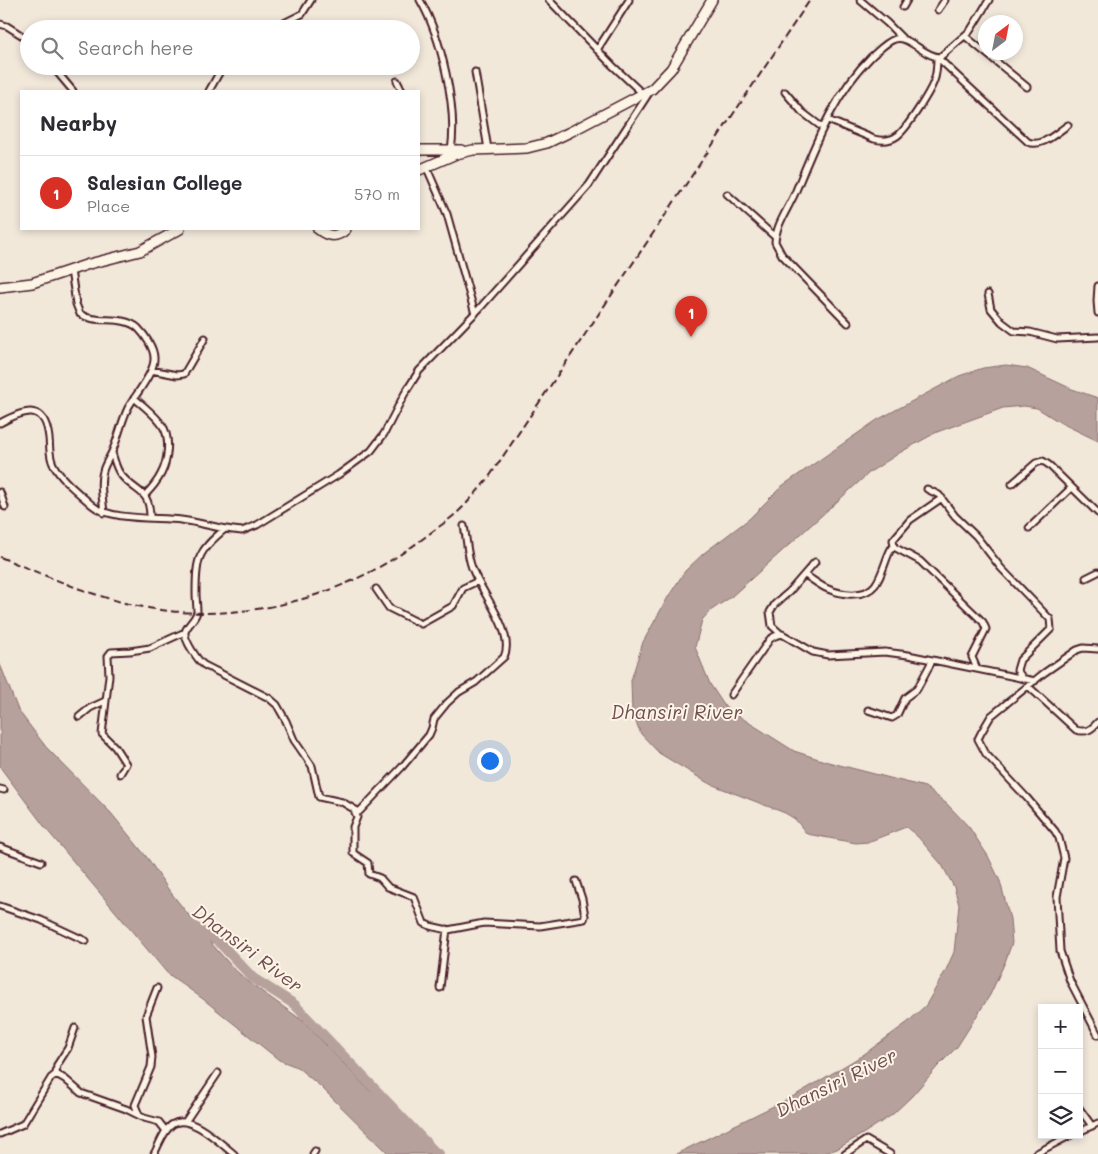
<!DOCTYPE html>
<meta charset="utf-8">
<style>
:root{--surface:#fff;--page:#f7f7f7;--text:#2b2b33;--muted:#7c7c81;--line:#e1e1e2;--accent:#d93025}
body{margin:0;font-family:Mali,sans-serif;background:var(--page);color:var(--text)}
.controls{position:absolute;right:15px;bottom:15px;display:grid;overflow:hidden;border-radius:0px;box-shadow:0 2px 8px #0003}
.controls button{width:45px;height:45px;display:grid;place-items:center;padding:0;border:0;border-bottom:1px solid var(--line);background:var(--surface);color:var(--text);font:25px sans-serif}
.compass{position:absolute;left:978px;top:15px;width:45px;height:45px;border-radius:50%;background:var(--surface);box-shadow:0 2px 8px #0003;rotate:32deg}
.you{position:absolute;left:489px;top:760px;width:18px;height:18px;margin:-12px;border:4px solid #fff;border-radius:50%;background:#1a73e8;box-shadow:0 0 0 8px #1a73e833}
.badge{display:grid;place-items:center;width:32px;height:32px;border-radius:50%;background:var(--accent);color:#fff;font-size:16px;font-weight:700}
.pin{position:absolute;translate:-50% -41px;filter:drop-shadow(0 1px 2px #0008)}
.pin::after{content:'';position:absolute;top:26px;width:18px;height:15px;background:inherit;clip-path:polygon(0 0,100% 0,50% 100%)}
.list{margin:0;padding:0;list-style:none}
h2{display:flex;justify-content:space-between;align-items:center;height:65px;margin:0;padding:0 20px;font-size:21px}
h2 small{font-size:16px;font-weight:400;color:var(--muted)}
.list li{display:grid;grid-template-columns:32px 1fr auto;gap:15px;align-items:center;box-sizing:border-box;height:75px;padding:0 20px;border-top:1px solid var(--line)}
.list b{display:block;font-size:19px;white-space:nowrap}
.list p{margin:0;font-size:16px;white-space:nowrap;color:var(--muted)}
.list em{font-size:16px;font-style:normal;color:var(--muted)}
.icon{flex:none;width:28px;height:28px;fill:none;stroke:currentColor;stroke-width:2;stroke-linecap:round;stroke-linejoin:round}
.map{position:relative;flex:none;width:1098px;height:1154px;overflow:hidden}
.search{position:absolute;background:var(--surface);box-shadow:0 2px 8px #0003;left:20px;top:20px;width:400px;height:55px;display:flex;align-items:center;gap:12px;box-sizing:border-box;padding:0 18px;border-radius:28px;color:var(--muted);font-size:19px}
.panel{position:absolute;background:var(--surface);box-shadow:0 2px 8px #0003;left:20px;top:90px;width:400px;height:140px;border-radius:0px}
.map>svg:first-child{display:block}
</style>
<div class="map">
<svg width="1098" height="1154" viewBox="0 0 1098 1154">
<rect width="100%" height="100%" fill="#f1e8da"/>
<filter id="ink" filterUnits="userSpaceOnUse"><feTurbulence type="fractalNoise" baseFrequency=".02" numOctaves="2"/><feDisplacementMap in="SourceGraphic" scale="10" xChannelSelector="R" yChannelSelector="G"/><feConvolveMatrix kernelMatrix="1 2 1 2 8 2 1 2 1" color-interpolation-filters="sRGB"/></filter>
<g filter="url(#ink)">
<path fill="#b6a19c" stroke="#8b6d6f" d="M1006,365L1027,368L1072,389L1098,398V441L1061,423L1037,408L1024,406L1003,408L937,432L901,452L870,472L731,597L710,611L702,620L695,647L710,684L726,708L794,751L828,762L925,787L947,804L969,827L988,856L1000,881L1010,919L1012,943L1005,962L990,995L957,1047L938,1066L912,1096L892,1115L864,1133L837,1149L822,1154H676L794,1096L863,1055L908,1022L926,1005L946,970L954,952L959,905L954,887L942,865L918,837L906,827L868,842L856,843L807,834L795,819L785,813L708,783L659,753L641,734L632,713L631,680L643,642L668,597L685,571L704,553L749,519L782,486L877,420L959,376L983,368Z
M0,664L18,710L27,722L46,747L111,813L149,860L168,889L210,942L233,968L250,983L303,1021L368,1089L439,1154H389L320,1086L297,1067L279,1060L203,999L167,973L47,830L0,767Z"/>
<g fill="none" stroke-linecap="round" stroke-linejoin="round">
<path stroke="#b6a19c" stroke-width="10" d="M190,924L218,941L253,978L294,1004L434,1151L439,1154"/>
<g stroke="#4a1f2b" stroke-width="9">
<path id="minor" d="M420,0C441,36 458,109 451,150
M549,0L613,66L643,94
M860,0L887,23L902,38
M903,7L907,0
M938,10L945,0
M0,24L7,26L29,40
M272,29L302,14L311,0
M965,36L1027,87
M597,50L629,0
M937,57L1028,142C1042,148 1056,133 1068,125
M52,66L73,91
M475,72L488,149
M397,81L402,91
M209,91L223,66
M785,92L802,112L823,128
M828,120L874,139C882,141 890,141 897,136C907,129 930,92 934,81C937,73 937,66 937,57
M426,166L447,214L475,314
M727,194L775,237
M71,270L76,304L80,314C97,325 122,314 138,328C145,335 154,348 154,358C155,372 135,395 128,408C122,420 119,435 114,447C111,456 105,463 103,471C99,484 103,500 104,513
M1098,286L1097,301L1098,313
M988,294L991,309L1002,322L1014,331L1030,332L1057,339L1098,337
M848,323L782,255L775,242C776,225 788,209 795,193C815,145 833,95 871,57C878,51 886,42 895,39C909,35 924,57 940,57L970,31L989,0
M151,370L177,375L184,374L205,338
M134,398C144,406 155,415 162,425C171,437 168,461 161,474C157,482 151,489 145,495
M0,423C24,410 45,402 49,438C50,447 49,456 53,464C61,480 79,493 92,505C110,521 157,517 181,520C199,522 215,528 233,530L242,531L257,525L338,475L371,451L384,434L405,393L419,371L480,308L589,185L649,93
M112,453C115,461 116,470 122,476C137,494 150,489 150,518
M1012,484L1036,463L1043,461L1049,465L1098,513
M927,489L939,495L955,516L976,536L1001,568L1050,619L1051,629L1020,660L1017,670L1022,677
M0,492L5,507
M1029,528L1071,488
M225,529C198,551 196,558 196,593C196,599 197,606 197,612C195,620 187,625 185,632C184,640 198,661 204,665L269,698L277,705L286,721L294,740L312,766L319,797L342,802L359,812L402,767L429,735L432,728L434,719L447,703L459,692L476,682L504,657C516,633 480,591 472,568C467,555 467,540 464,526
M894,547L893,540L910,520L942,498
M805,575C812,579 820,586 828,589C842,595 865,598 875,585C883,574 885,560 891,549L894,547L920,561L983,622L986,629L972,657L977,669
M1086,578L1098,572
M376,589L389,608L421,624L453,606L463,588L478,581
M781,634L772,626L770,612L775,604L789,592L815,562
M1098,649L1083,648L1077,650L1044,673L991,716L981,733L978,739L986,754L1027,798L1055,831L1059,838L1064,858L1057,897L1060,951L1070,981L1098,1035
M1028,686L1076,730C1086,733 1091,730 1098,722
M731,695L770,639L775,636L782,634L813,652L828,655L885,652L908,655L1035,681
M868,710L892,718L897,715L905,698L917,689L932,661
M79,717L90,708L105,701
M120,774L126,764L115,747L102,734L109,676L108,656L111,652L130,651L150,648L185,632
M0,789L4,790
M354,810L357,817L353,827V853L368,863L369,874L380,878L388,887L414,897L424,923L430,926L448,930L484,923L540,926L584,919L585,916L582,899L576,881
M0,847L41,862
M0,906L41,920L86,941
M440,988L447,929
M56,1074L57,1065L68,1048L75,1028
M1079,1108L1092,1126
M139,1115L135,1105L151,1067L152,1057L146,1016L157,988
M185,1122L218,1073
M1079,1132L1098,1123
M0,1134L23,1124L51,1078L56,1074L65,1079L81,1093L126,1109L144,1118L159,1122L166,1131
M154,1154C159,1145 164,1129 173,1124C190,1113 221,1144 234,1154
M313,1154L315,1151
M845,1154L866,1140L890,1154
M1035,1154L1071,1135"/>
</g>
<g stroke="#4a1f2b" stroke-width="12">
<path id="trunk" d="M419,150H461
M419,170L456,154L473,150L527,148L547,143L570,132L652,89L671,69L712,0
M318,229C328,237 337,238 346,229
M0,287L32,283L89,264L140,251L180,229"/>
</g>
<use href="#minor" stroke="#fcf5e5" stroke-width="5"/>
<use href="#trunk" stroke="#fcf5e5" stroke-width="9"/>
<path stroke="#4a1f2b" stroke-width="2" stroke-dasharray="8 4" stroke-linecap="butt" d="M0,557C42,574 84,593 129,604C234,629 345,600 429,534C440,526 452,518 462,508C471,499 479,489 487,480L810,0"/>
</g>
</g>
<g text-anchor="middle" dominant-baseline="central" stroke-width="4" stroke-linejoin="round" paint-order="stroke">
<g font-size="19" font-style="italic" fill="#704c53" stroke="#fcf5e5">
<text x="677" y="711">Dhansiri River</text>
<text transform="translate(248 948) rotate(37)">Dhansiri River</text>
<text transform="translate(836 1082) rotate(-26)">Dhansiri River</text>
</g>
</g>
</svg>
<div class="controls">
<button>+</button>
<button>−</button>
<button><svg class="icon" aria-label="layers" viewBox="0 0 24 24"><path d="M12 4l9 5-9 5-9-5zM3 14l9 5 9-5"/></svg></button>
</div>
<svg class="compass" viewBox="-18 -18 36 36"><path d="M0-13l5 13h-10z" fill="#e53935"/><path d="M0 13l5-13h-10z" fill="#7c7c81"/></svg>
<div class="you"></div>
<div class="pin badge" style="left:691px;top:337px">1</div>
<div class="search"><svg class="icon" aria-label="search" viewBox="0 0 24 24"><circle cx="10" cy="10" r="6"/><path d="M15 15l6 6"/></svg>Search here</div>
<section class="panel">
<h2>Nearby<small></small></h2>
<ul class="list">
<li><span class="badge">1</span><div><b>Salesian College</b><p>Place</p></div><em>570 m</em></li>
</ul>
</section>
</div>
